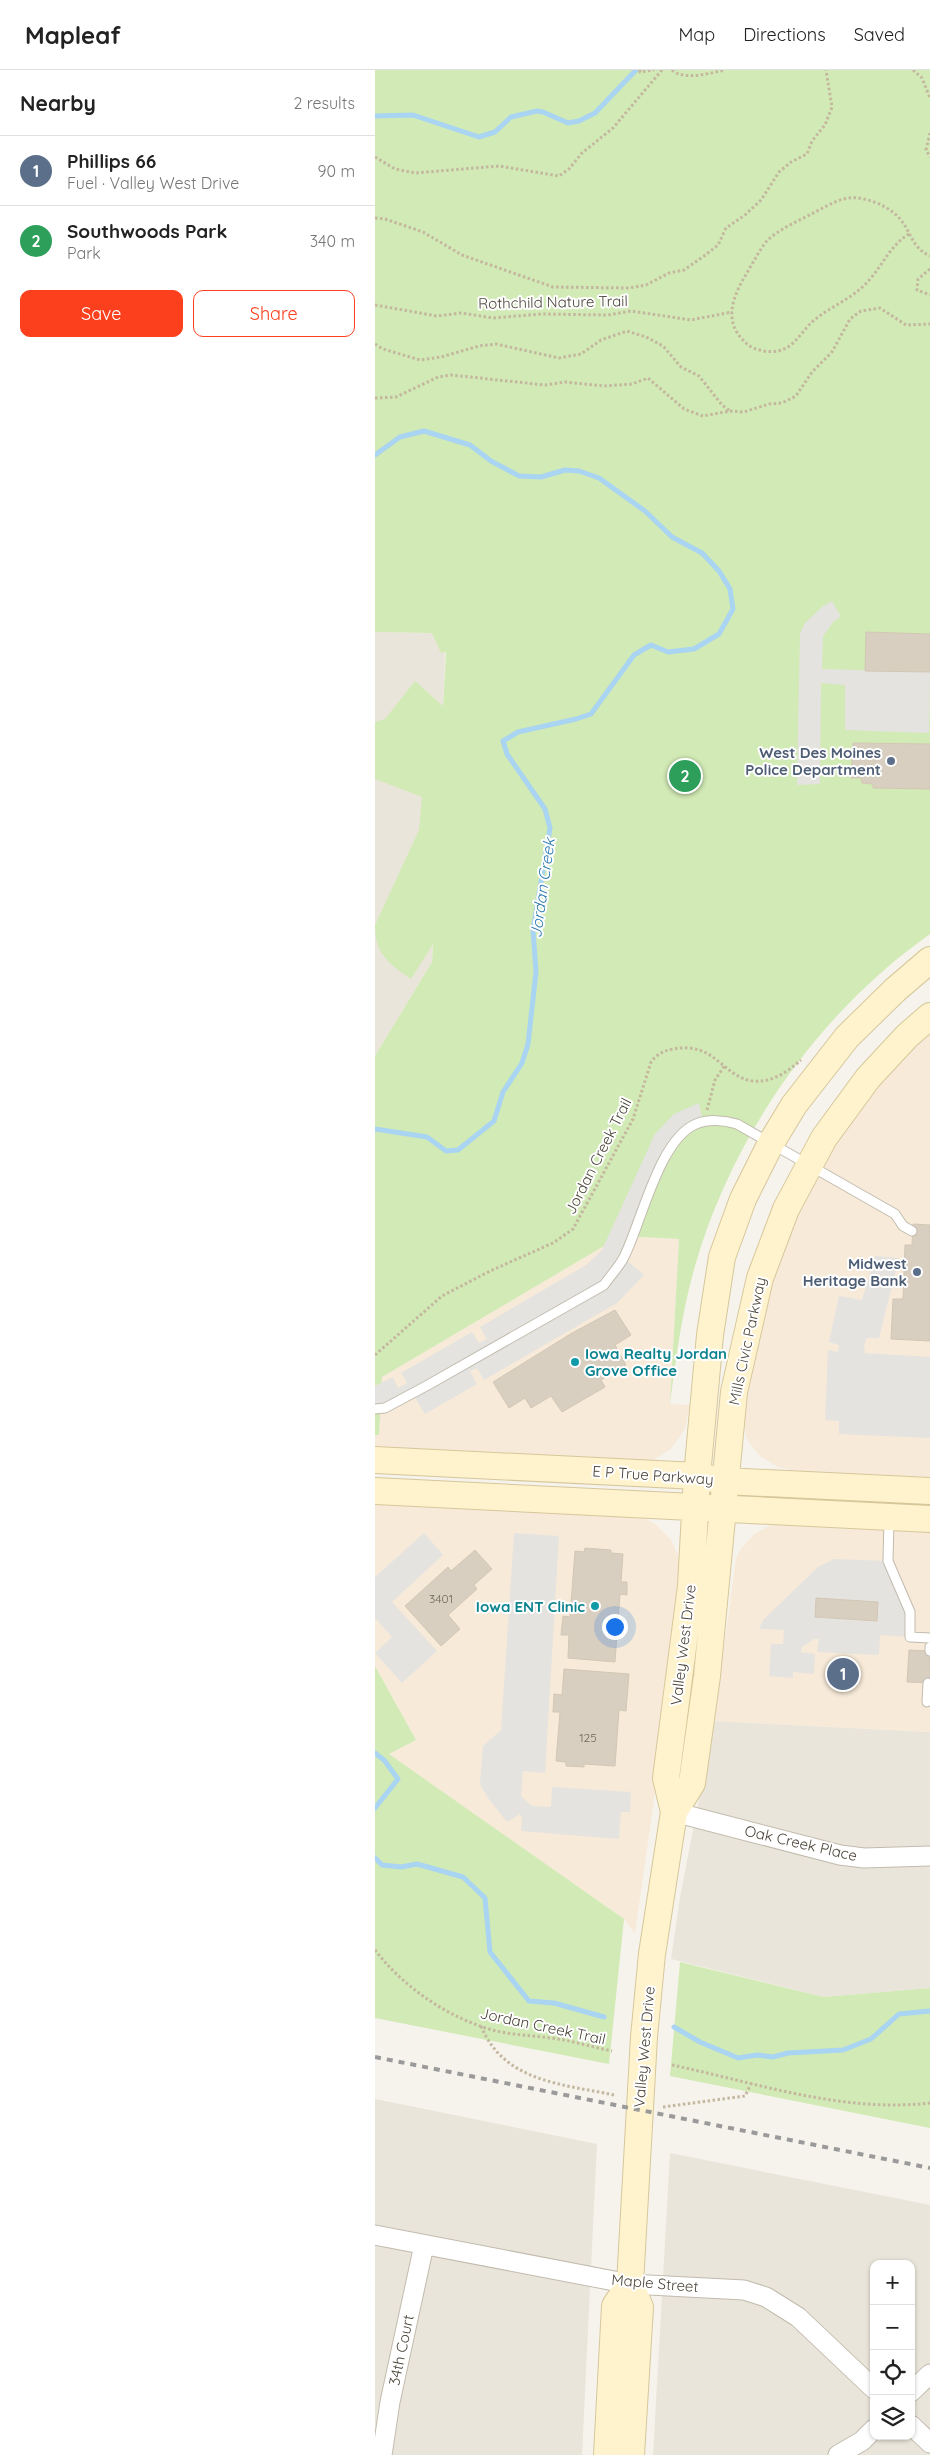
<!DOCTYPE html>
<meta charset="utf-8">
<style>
:root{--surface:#fff;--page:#f6f6f6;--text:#222;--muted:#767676;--line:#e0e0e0;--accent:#fc3f1d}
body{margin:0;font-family:Quicksand,sans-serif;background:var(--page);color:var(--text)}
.controls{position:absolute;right:15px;bottom:15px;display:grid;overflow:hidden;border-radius:10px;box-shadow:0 1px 4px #0004}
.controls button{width:45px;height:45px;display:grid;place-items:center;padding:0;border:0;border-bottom:1px solid var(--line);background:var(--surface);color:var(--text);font:25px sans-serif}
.you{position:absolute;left:239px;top:1556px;width:18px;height:18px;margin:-12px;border:4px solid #fff;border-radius:50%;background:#1a73e8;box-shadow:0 0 0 8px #1a73e833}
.badge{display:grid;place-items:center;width:32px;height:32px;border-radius:50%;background:var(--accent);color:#fff;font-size:16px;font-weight:700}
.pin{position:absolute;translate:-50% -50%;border:2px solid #fff;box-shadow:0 1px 5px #0006}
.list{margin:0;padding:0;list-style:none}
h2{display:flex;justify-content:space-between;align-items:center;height:65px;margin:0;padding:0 20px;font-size:21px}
h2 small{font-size:16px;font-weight:400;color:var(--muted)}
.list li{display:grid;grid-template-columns:32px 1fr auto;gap:15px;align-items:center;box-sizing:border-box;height:70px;padding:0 20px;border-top:1px solid var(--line)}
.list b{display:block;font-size:19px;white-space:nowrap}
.list p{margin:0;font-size:16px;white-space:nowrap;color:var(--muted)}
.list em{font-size:16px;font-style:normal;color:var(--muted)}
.actions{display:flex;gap:10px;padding:15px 20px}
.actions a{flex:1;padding:11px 0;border:1px solid var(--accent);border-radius:10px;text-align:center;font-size:18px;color:var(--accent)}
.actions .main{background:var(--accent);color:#fff}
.icon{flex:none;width:28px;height:28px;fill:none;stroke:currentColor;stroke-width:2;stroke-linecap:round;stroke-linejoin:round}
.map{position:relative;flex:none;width:555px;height:2385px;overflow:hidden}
header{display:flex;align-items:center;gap:30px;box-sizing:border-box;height:70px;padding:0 25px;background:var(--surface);border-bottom:1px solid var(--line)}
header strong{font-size:24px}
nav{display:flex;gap:28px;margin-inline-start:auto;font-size:18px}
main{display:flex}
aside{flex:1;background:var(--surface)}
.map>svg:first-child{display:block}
</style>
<header>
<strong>Mapleaf</strong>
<nav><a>Map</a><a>Directions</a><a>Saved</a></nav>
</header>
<main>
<aside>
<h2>Nearby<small>2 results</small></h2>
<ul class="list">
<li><span class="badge" style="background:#5c6f8a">1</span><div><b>Phillips 66</b><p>Fuel · Valley West Drive</p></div><em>90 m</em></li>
<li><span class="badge" style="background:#2e9e5b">2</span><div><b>Southwoods Park</b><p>Park</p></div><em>340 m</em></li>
</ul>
<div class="actions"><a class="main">Save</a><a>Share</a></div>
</aside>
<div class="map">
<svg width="555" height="2385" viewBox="0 0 555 2385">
<rect width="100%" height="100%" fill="#f6f3ec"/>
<path fill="#eae5da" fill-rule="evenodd" d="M0,562L71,563L57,892L0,986Z
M339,1651L555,1662V1918L449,1927L296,1889L305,1827Z
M0,2029L222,2074L207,2385H0Z
M295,2083L555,2135V2385H278ZM499,2194H536V2366H499Z"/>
<path fill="#f7ead8" d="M555,958V1408L424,1402L403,1397L386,1387L379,1379L372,1369L366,1346L388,1234L414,1157L464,1063L531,981Z
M246,1166L304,1169L295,1334L315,1335L310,1359L296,1379L276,1391L0,1381V1365H4L7,1307Z
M0,1431L250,1444L271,1449L280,1454L296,1470L306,1491L289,1659L260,1864L249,1849L14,1684L41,1670L0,1596Z
M406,1452L555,1458V1662L339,1651L361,1489L365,1480L379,1464L396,1455Z"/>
<path fill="#d2eab5" d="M0,0H555V864C539,876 522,888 507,902C420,978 352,1084 320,1196C307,1241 301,1287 295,1334L304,1169L246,1166L7,1307L4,1365H0V986L57,892L58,874L36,909C14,894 0,884 0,855L44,760L47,727L0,709V652L10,649L40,611L68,636L71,582L66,583L57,563L0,562Z
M0,1596L41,1670L14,1684L249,1849L234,1994L0,1948Z
M305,1892L449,1927L555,1918V2058L295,2006Z"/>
<path fill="#e5e3e0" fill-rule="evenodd" d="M457,531L466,547L459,551L448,566L447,599L555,602L554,663L470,660V615L446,613L445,714L422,715L425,564L430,553L447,537Z
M324,1033L328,1053L295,1078L249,1188L269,1205L242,1233L109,1310L102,1298L95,1301L102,1314L50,1344L37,1323L0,1339V1316L18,1307L23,1318L32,1313L26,1303L97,1262L104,1273L112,1269L105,1257L211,1195L227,1180L280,1064L299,1044Z
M500,1186L524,1188L504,1268H492L489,1275L490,1283L555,1287V1368L464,1364V1351L450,1350L453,1280L463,1282L464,1275L454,1272L464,1226L487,1230Z
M49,1463L68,1485L17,1532L62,1581L27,1613L0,1583L17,1567L0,1548V1507Z
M139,1463L184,1466L170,1703L148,1701L146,1726L157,1736L176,1737L177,1717L256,1722L255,1742H246L244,1769L146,1761L147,1748L145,1744L132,1752L113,1728L105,1714L108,1676L126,1660Z
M459,1489L513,1491L535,1542V1567L505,1565L504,1585L442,1582L444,1569H439L427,1577L426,1582L440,1584L439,1604L418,1602V1608L394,1606L396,1574H408L409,1560L384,1559L388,1550L443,1497ZM503,1532L502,1551L440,1547Z"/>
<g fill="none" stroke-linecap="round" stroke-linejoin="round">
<path stroke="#a9d4f2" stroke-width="5" d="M0,46L38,45L104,67L120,62L136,47L162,41L168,42L193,53L204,51L220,43L261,0
M0,385L25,367L49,361L95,375L116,391L144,406L166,407L190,400L204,401L224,408L270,441L297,467L327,483L344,501L355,519L358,539L344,564L319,579L293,582L276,575L259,585L216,644L201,649L143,662L128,671L132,684L170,739L175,758L158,860L161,902L153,974L147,993L128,1022L119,1051L83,1080L71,1081L52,1067L0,1059
M0,1683L9,1690L23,1709L0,1738
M0,1788L7,1795L26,1797L42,1794L88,1807L110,1828L115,1882L154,1931L179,1933L229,1947
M299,1957L325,1972L363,1988L382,1985L398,1987L413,1983L468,1980L496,1969L524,1944L555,1941"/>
</g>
<path fill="#d8cfc1" stroke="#d3c7b4" d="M491,562L555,564V602L490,601Z
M478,673L555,674V719L498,718V714L487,713L486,708H476Z
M538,1154L555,1155V1271L516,1269L518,1229H528L530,1175H537Z
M240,1240L256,1265L240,1275L251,1295L226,1310L230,1317L187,1342L176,1326L156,1338L150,1328L134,1338L118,1312L197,1263Z
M210,1478L236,1480V1483L248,1484L246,1512H252V1525L245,1524L243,1552H249L248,1564H242L240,1592L193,1588L194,1565H186L188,1546L195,1547L200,1481L209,1482Z
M100,1480L117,1499L99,1515L102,1519L73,1545L85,1559L66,1576L30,1536L73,1497L76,1501Z
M441,1528L503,1532L502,1551L440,1547Z
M534,1580L555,1581V1613L532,1612Z
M189,1599L254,1604L251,1641L244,1640L240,1696L209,1694V1697L191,1696V1692L181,1691L185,1642H178L179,1624L187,1625Z"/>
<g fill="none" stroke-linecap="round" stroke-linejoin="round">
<g stroke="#c2bbae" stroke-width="11">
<path id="lane" d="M0,1339L10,1338L53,1315L229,1215C235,1206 244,1197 249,1187C266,1154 284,1069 321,1054C333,1049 349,1050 362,1054L520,1144L528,1156L537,1161
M514,1450L513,1491L535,1542V1567L555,1568
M555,1581V1577
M552,1632L553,1613"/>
</g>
<g stroke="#c2bbae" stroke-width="21">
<path id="street" d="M299,1742L465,1785L489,1788L555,1786
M0,2165L255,2214L369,2220L391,2227L423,2247L499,2319
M536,2322L555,2304
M536,2355L555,2373
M7,2385L15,2332L49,2175
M463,2385L487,2371L499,2359"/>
</g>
<g stroke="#d6c79b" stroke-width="28">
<path id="secondary" d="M0,1390L322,1406L350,1411L555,1421
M0,1421L555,1449
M299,1742L317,1713L332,1606L359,1322L385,1208L411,1139L449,1068L493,1008L532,966L555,946
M232,2385L240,2236L255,2214
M256,2385L265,2237L255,2214L269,1967L277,1884L299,1742L291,1708L316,1516L322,1406L335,1265L347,1187L368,1129L396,1073L419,1035L472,967L520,920L555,890"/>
</g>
<path stroke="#c4b79f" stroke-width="3" stroke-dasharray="2.5 2.5" stroke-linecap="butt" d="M265,0V2L279,0
M297,0C309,11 335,3 350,0
M538,0L547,8L555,28
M555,63L551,80L555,87
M0,87L20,99L40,103L124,96L184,106L194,99L207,83L238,58L287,0
M0,148L10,149L48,162L87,185L178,217L254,218L271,215L294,203L309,200L329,186L343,175L351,158L370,145L386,130L404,102L416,92L432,84L437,71L450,55L457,37L451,0
M534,164C515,176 509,193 495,209C480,228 455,236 437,252C426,262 419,278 403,281C393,283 378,280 371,273C346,251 359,224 373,201C379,191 384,181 391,172C403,159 424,151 440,142C456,134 470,124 489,129C502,132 517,139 525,149C537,163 536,177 555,186
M555,199L543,209L542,220L555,225
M0,235L62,246L86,243L118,248L166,244L233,245L256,241L316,250L357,242
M0,274L8,279L45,290L66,287L104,276L121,274L184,288L206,284L226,270L252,261L271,267L288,276L306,297L324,306L347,335L355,341
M0,328L21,327L63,307L76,305L170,315L190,312L229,316L257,314L273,308L309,339L328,346L355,341L369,342L394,334L407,333L421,326L437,302L457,282L475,249L486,241L505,238L531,255L555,254
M332,1040L340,1010L350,995
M0,1285L67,1226L115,1201L178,1173L198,1159L258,1049L276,992C282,984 288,981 298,979C341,971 347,1007 378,1011C397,1013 412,1002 426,990
M0,1880C29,1918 75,1949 121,1961C144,1966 167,1966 189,1970C205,1973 221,1978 237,1981
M106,1956C129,2012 187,2014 239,2025
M297,1995C382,2013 467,2043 555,2033
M288,2037L370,2026L377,2012"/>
<use href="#lane" stroke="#fff" stroke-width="9"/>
<use href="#street" stroke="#fff" stroke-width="19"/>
<use href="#secondary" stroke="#fff3cd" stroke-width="26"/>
<path stroke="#9a9a9a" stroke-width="4" stroke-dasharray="6 6" stroke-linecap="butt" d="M0,1987L555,2098"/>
</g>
<g fill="#5c6f8a" stroke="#fff" stroke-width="2">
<circle cx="516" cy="691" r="5"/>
<circle cx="542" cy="1202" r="5"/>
</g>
<g fill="#0f9aa8" stroke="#fff" stroke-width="2">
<circle cx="200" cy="1292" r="5"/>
<circle cx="220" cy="1536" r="5"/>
</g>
<g text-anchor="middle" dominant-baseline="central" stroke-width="4" stroke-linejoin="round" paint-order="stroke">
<g font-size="12" fill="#6e675b">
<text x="66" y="1528">3401</text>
<text x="213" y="1667">125</text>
</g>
<g font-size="15" fill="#4b4439" stroke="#fff">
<text transform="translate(178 232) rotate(-1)">Rothchild Nature Trail</text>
<text transform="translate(223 1086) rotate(-63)">Jordan Creek Trail</text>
<text transform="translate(372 1271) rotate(-78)">Mills Civic Parkway</text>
<text transform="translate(278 1405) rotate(4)">E P True Parkway</text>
<text transform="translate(308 1575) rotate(-83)">Valley West Drive</text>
<text transform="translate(426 1773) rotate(13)">Oak Creek Place</text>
<text transform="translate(168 1956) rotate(12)">Jordan Creek Trail</text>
<text transform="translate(269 1977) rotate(-85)">Valley West Drive</text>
<text transform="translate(280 2213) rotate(5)">Maple Street</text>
<text transform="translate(26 2280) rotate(-78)">34th Court</text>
</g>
<g font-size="15" font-weight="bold" fill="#4e5e75" stroke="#fff" text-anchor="end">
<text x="506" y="682">West Des Moines<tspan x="506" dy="17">Police Department</tspan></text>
<text x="532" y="1193">Midwest<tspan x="532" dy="17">Heritage Bank</tspan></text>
</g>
<g font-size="15" font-weight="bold" fill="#0d838f" stroke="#fff" text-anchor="start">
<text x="210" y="1283">Iowa Realty Jordan<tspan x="210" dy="17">Grove Office</tspan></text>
<text x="210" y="1536" text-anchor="end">Iowa ENT Clinic</text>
</g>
<g font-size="16" font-style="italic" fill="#2e7ab2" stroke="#fff">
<text transform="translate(167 818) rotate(-82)">Jordan Creek</text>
</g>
</g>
</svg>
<div class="controls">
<button>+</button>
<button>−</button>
<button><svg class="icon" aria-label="locate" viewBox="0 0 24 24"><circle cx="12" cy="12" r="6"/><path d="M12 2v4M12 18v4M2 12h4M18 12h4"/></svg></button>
<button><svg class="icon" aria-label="layers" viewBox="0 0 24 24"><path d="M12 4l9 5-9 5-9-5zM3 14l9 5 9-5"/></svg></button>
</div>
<div class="you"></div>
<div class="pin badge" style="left:468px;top:1604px;background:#5c6f8a">1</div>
<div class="pin badge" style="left:310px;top:706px;background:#2e9e5b">2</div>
</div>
</main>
